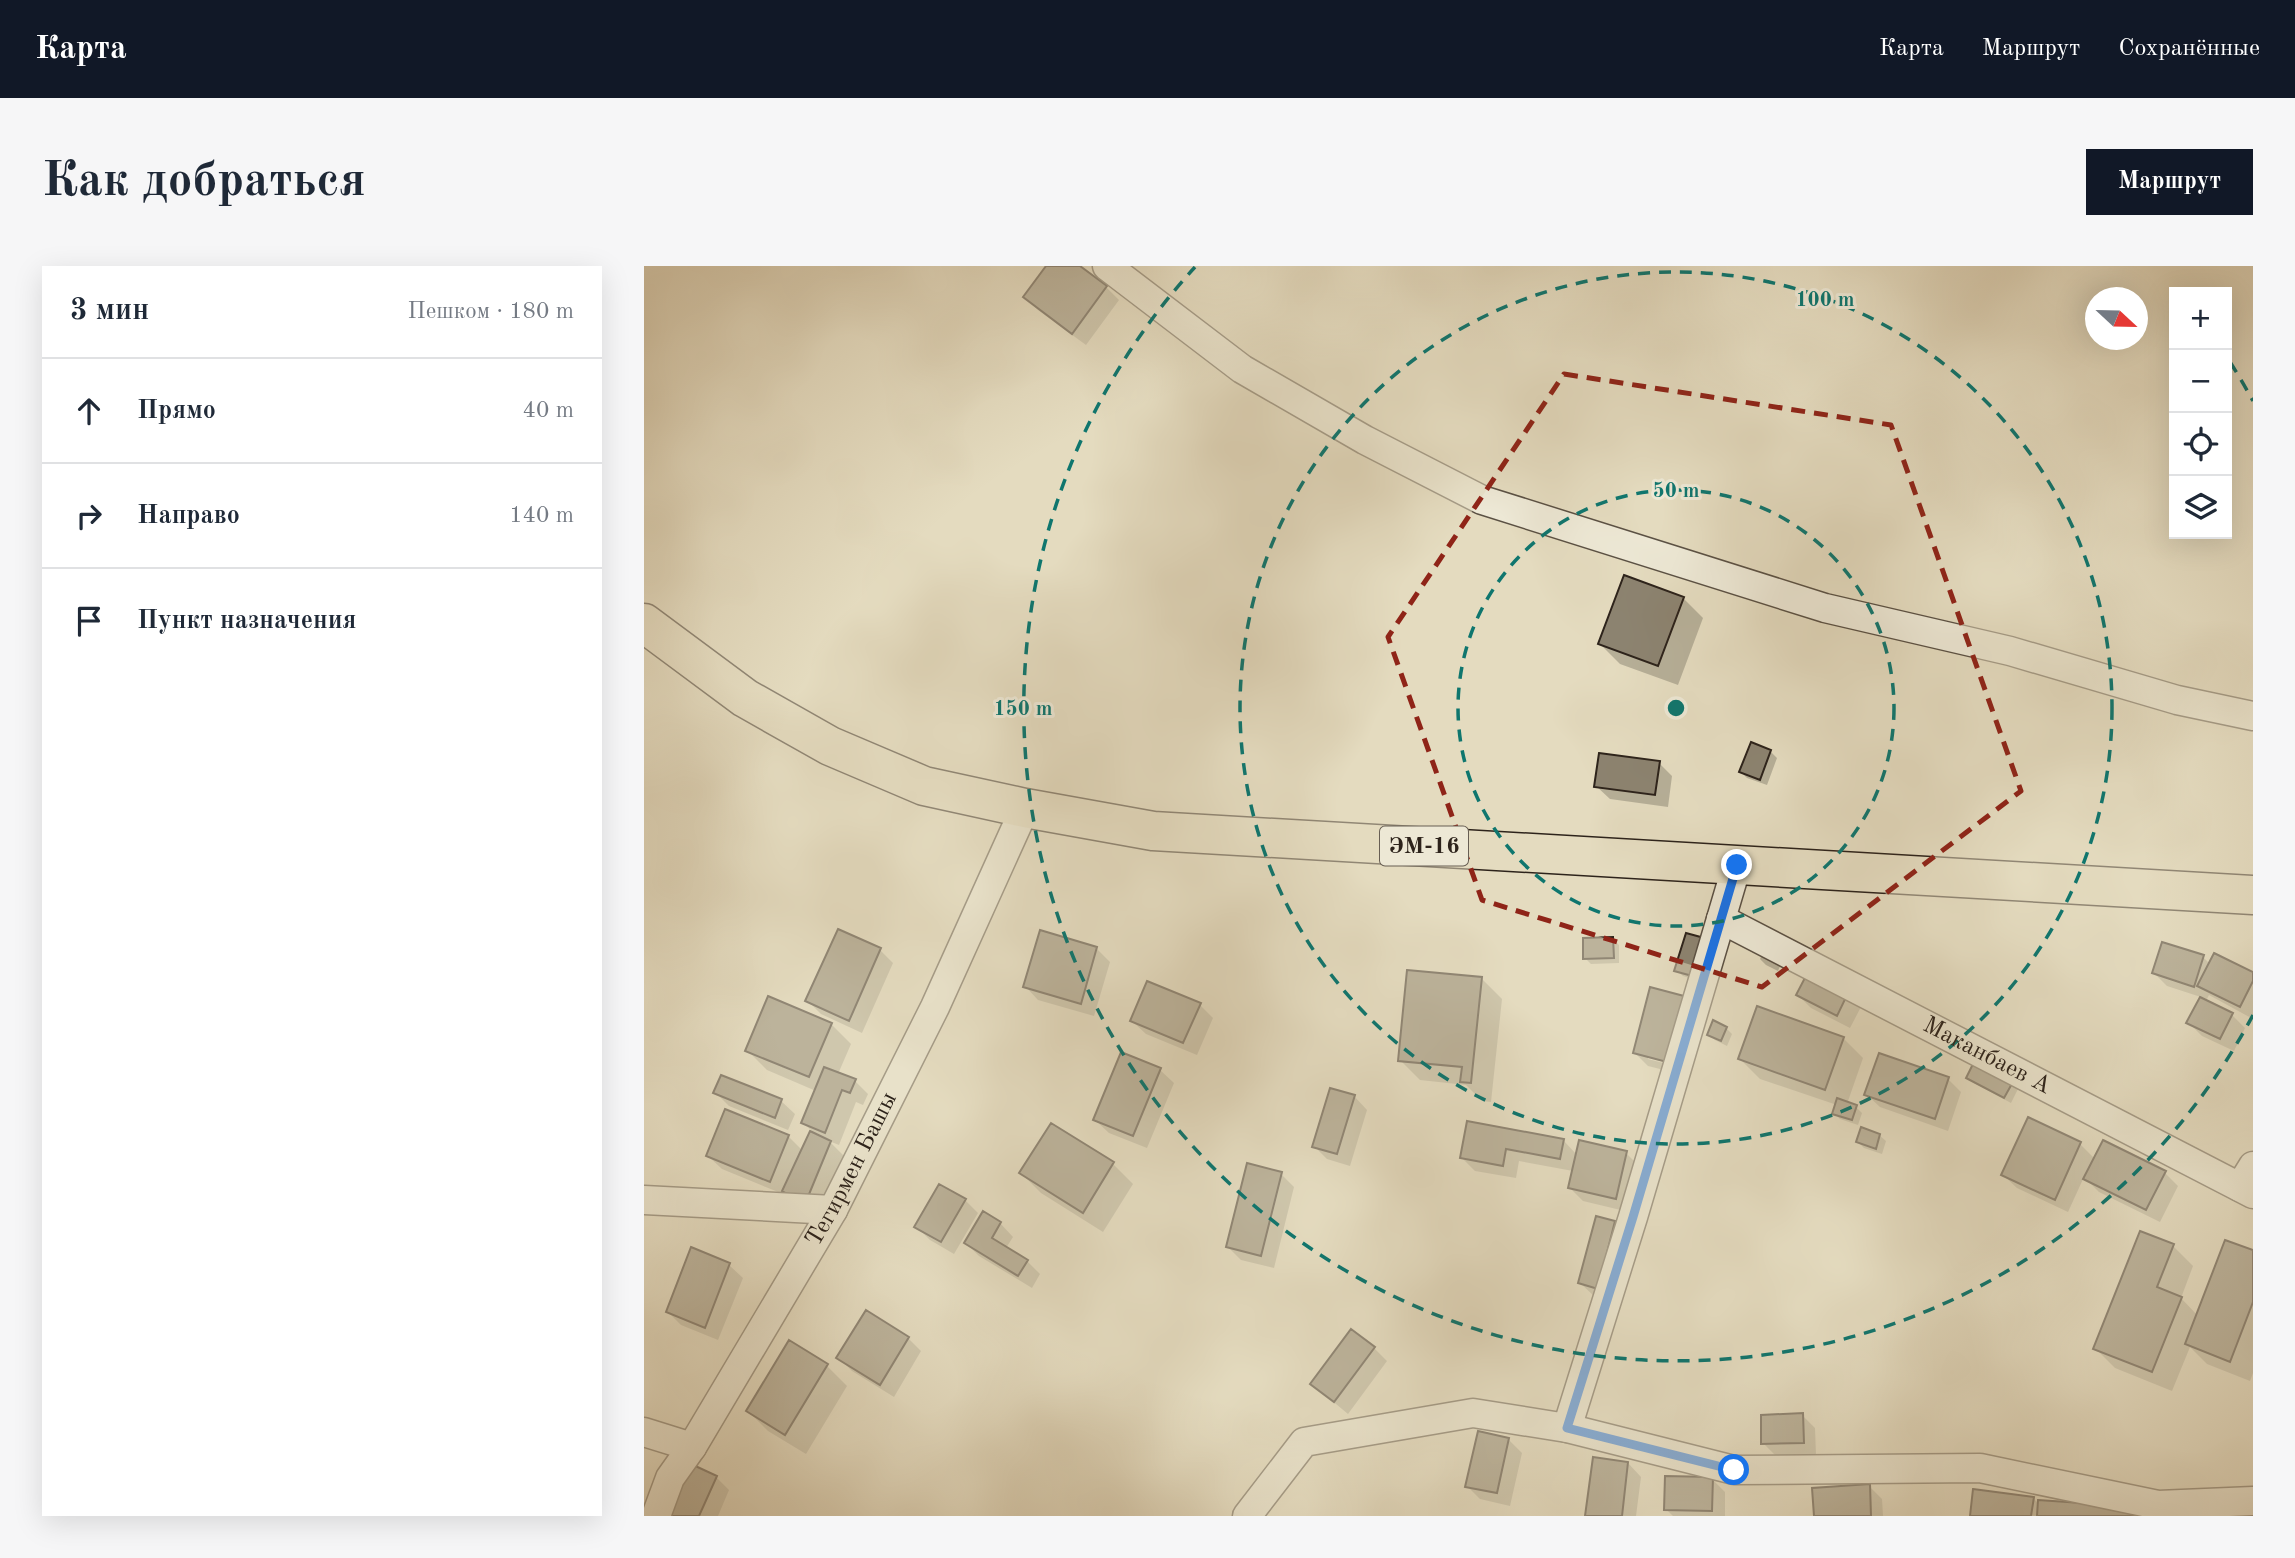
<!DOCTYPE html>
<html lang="ru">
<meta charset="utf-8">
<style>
:root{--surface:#fff;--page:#f6f6f7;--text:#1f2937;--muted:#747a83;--line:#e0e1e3;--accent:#111827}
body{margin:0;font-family:"Old Standard TT",serif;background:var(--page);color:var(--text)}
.controls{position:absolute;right:21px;top:21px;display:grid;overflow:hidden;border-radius:0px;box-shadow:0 7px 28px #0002}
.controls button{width:63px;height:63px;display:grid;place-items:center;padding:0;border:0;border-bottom:2px solid var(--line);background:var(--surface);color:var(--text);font:35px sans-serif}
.compass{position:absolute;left:1441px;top:21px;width:63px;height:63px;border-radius:50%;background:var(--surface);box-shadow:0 7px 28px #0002;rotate:112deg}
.stop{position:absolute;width:21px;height:21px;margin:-16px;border:5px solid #1a73e8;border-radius:50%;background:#fff}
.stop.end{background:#1a73e8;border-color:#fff;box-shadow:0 2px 7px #0008}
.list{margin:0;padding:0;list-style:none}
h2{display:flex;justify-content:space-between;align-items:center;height:91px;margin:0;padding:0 28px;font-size:30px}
h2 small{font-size:23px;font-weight:400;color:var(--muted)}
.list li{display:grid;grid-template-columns:46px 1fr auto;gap:21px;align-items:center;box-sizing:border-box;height:105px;padding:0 28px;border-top:2px solid var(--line)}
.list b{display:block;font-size:26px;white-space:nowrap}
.list em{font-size:23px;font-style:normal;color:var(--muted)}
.icon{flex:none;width:38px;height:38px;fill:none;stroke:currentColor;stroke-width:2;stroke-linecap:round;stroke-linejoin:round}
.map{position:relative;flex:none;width:1609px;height:1250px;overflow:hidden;border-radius:0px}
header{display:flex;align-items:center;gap:42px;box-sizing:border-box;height:98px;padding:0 35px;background:var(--accent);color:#fff}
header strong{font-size:33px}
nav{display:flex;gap:38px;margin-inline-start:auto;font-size:24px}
.intro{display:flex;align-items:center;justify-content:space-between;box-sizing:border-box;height:168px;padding:0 42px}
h1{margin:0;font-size:49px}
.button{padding:18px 32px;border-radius:0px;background:var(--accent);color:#fff;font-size:24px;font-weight:700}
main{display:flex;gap:42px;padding:0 42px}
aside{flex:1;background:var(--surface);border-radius:0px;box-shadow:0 7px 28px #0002}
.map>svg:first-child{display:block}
</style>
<header>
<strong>Карта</strong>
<nav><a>Карта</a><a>Маршрут</a><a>Сохранённые</a></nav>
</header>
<div class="intro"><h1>Как добраться</h1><a class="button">Маршрут</a></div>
<main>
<aside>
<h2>3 мин<small>Пешком · 180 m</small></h2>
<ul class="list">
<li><svg class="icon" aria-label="ahead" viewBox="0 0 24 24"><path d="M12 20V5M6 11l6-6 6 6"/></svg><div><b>Прямо</b></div><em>40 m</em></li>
<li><svg class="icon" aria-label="right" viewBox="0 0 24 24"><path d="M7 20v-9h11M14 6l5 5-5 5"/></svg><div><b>Направо</b></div><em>140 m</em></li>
<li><svg class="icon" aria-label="arrive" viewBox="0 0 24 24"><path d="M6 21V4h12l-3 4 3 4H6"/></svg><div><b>Пункт назначения</b></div></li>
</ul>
</aside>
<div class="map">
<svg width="1609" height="1250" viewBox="0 0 1609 1250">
<rect width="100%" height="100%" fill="#e4dbbf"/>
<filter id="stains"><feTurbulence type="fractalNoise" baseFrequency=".00286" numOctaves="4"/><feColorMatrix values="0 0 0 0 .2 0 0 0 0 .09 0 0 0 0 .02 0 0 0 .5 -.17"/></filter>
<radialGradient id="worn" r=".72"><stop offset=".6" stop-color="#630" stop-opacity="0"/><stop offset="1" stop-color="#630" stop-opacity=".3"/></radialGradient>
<path fill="#0003" fill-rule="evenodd" d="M405,0H434L462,21L475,34L442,79L394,44L381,31Z
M1039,332L1059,352L1034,419L976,398L956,378Z
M1126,485L1133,492L1123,519L1103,512L1097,506Z
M1015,497L1028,510L1024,541L966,533L952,520Z
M397,667L453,683L466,696L450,750L394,734L381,720Z
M1043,669L1058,716L1039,710L1032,704Z
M969,673L975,679V697L947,698L941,692Z
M1519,678L1559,691L1566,698L1609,708V753L1565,729L1563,733L1523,720L1510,707Z
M1121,682L1139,693L1134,705L1122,699L1116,693Z
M236,684L249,697L218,767L177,748L164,735Z
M1165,707L1218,739L1206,762L1167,742L1154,729Z
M838,713L858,733L847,836L838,835L822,819L776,814L756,794Z
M1007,723L1036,808L1004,800L991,787ZM1004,789L1032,797L1031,800L1004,793Z
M556,739L569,752L553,789L502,768L488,755Z
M1588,749L1601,762L1590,785L1558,770L1545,757Z
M187,758L207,778L194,808L211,815L224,828L219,839L212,836L195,879L185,875L200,890L175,949L140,925L139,928L78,903L64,890L144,870L159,885L168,865L159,857L172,825L123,804L103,784Z
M1082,762L1088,768L1083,780L1071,774L1065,768Z
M1199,772L1219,792L1203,838L1212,841L1218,847L1214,859L1196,853L1190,847L1193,839L1116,813L1096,793Z
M1333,795L1375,821L1367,837L1330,817L1324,811Z
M516,804L530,817L503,882L465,867L451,854Z
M78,811L137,835L151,848L144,864L85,840L72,827Z
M1304,813L1317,826L1304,865L1236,841L1222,828Z
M710,830L723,844L706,900L683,893L670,880Z
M1385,854L1436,878L1451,893L1521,907L1534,920L1516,956L1455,926L1440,911L1424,946L1373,922L1359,909Z
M825,857L919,874L933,889L982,887L995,900L985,946L939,935L926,922L929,905L875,895L872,912L831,905L818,892Z
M408,859L469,898L489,918L459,966L397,927L377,907Z
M1235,869L1242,875L1238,888L1220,882L1214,876Z
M637,908L650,921L630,1002L597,994L584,981Z
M321,934L334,947L310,988L286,974L273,961Z
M356,957L369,971L362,982L383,995L396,1008L388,1022L335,990L322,977Z
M970,957L984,970L967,1035L950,1030L936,1017Z
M1529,980L1549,1000L1537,1032L1554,1050L1609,986V1107L1606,1115L1563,1098L1546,1081L1528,1125L1471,1102L1451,1082Z
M48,984L85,999L99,1012L74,1074L37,1059L24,1046Z
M264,1072L277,1085L250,1131L208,1105L195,1092Z
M146,1077L183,1100L203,1120L162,1188L124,1165L104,1145Z
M730,1082L743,1095L704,1148L668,1118Z
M1158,1149L1171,1162L1172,1189L1132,1190L1119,1177Z
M864,1173L878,1187L866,1240L836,1233L823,1220Z
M984,1197L997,1211L992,1250H943Z
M72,1211L85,1224L74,1250H27Z
M1068,1213L1081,1226V1250H1029L1022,1243Z
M1225,1220L1238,1233L1239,1250H1172Z
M1389,1232L1396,1239L1517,1250H1327Z"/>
<path fill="#8c8370" stroke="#2d231b" stroke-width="2" d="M402,0H436L463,20L428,68L379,31Z
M980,309L1040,331L1014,400L954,378Z
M1107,476L1127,484L1116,514L1095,506Z
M955,487L1016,495L1011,529L950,521Z
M194,663L237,682L205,755L161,735Z
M396,664L453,681L437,738L379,721Z
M1042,667L1064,673L1052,711L1030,705Z
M969,671L970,692L939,693V672Z
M1518,676L1560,689L1550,721L1508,707Z
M1570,687L1609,706V715L1596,741L1553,720Z
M763,704L838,711L827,817L816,816L818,801L754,795Z
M1165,704L1205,725L1193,750L1152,729Z
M503,715L557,737L539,777L486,755Z
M1006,721L1040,730L1023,796L989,787Z
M124,730L188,757L165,811L101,785Z
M1556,731L1589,747L1576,773L1542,757Z
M1113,740L1200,771L1181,824L1094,793Z
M1069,754L1083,761L1077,775L1063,769Z
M477,786L517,802L489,870L449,854Z
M1235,787L1305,811L1291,853L1220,829Z
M1332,792L1370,814L1360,832L1322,812Z
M180,801L212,813L206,827L198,824L181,867L157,857Z
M77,809L138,833L131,852L69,827Z
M686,822L711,829L693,888L668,881Z
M1193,832L1213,839L1208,854L1188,848Z
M81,843L145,869L126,916L62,890Z
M1384,851L1437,876L1411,934L1357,909Z
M823,855L920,873L916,893L862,883L859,900L816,892Z
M407,857L470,896L439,947L375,907Z
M1217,861L1236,868L1232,883L1212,876Z
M166,865L187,875L161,938L138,925Z
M935,874L983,885L972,933L924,922Z
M1459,874L1522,905L1502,944L1439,913Z
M603,897L638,906L617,990L582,981Z
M295,918L322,933L297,976L270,961Z
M339,945L357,956L348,972L384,994L374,1010L320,977Z
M952,950L971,955L954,1023L934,1017Z
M1496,965L1530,978L1513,1021L1538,1031L1508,1106L1449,1083Z
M1581,974L1609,984V1036L1586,1096L1541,1078Z
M47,981L86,997L61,1062L22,1046Z
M222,1044L265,1071L236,1119L192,1092Z
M707,1063L731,1081L690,1136L666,1118Z
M145,1074L184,1098L141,1169L102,1145Z
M1159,1147L1160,1177L1117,1178V1149Z
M834,1165L865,1172L853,1227L821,1221Z
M949,1191L984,1196L978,1250H941Z
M47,1198L73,1210L55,1250H25Z
M1021,1210L1069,1211L1068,1245L1020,1244Z
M1226,1218L1227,1250H1170L1168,1222Z
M1329,1223L1390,1231L1387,1250H1326Z
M1394,1234L1511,1242V1250H1393Z"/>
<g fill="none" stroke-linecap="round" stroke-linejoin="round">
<g stroke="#5b5144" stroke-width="31">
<g id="minor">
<path d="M463,0L598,103L721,174L838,234L1181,342L1366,385L1533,434L1609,450"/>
<path id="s1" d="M1077,653L1609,928"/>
<path d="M1596,921L1609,900"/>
<path d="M0,934L189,944"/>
<path d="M923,1162L989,951L1093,599"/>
<path d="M0,1166L48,1181"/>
<path id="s2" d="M12,1250L26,1212L48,1181L189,944L291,741L381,542"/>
<path d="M603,1250L660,1176L829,1147L923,1162L1090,1204L1336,1202L1514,1239L1609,1235"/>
</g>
</g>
<g stroke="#2d231b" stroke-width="41">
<path id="highway" d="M0,357L101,432L186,480L280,520L381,542L509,565L1609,629"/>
</g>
<use href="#minor" stroke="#ede8d5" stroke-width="28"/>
<use href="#highway" stroke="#e4dbbf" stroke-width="38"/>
</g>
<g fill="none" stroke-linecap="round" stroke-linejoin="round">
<path stroke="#1a73e8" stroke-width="9" d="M1090,1204L923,1162L989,951L1093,599"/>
</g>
<path d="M0 0H1609V1250H0ZM920,108L1247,159L1377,525L1118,721L838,634L744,371Z" fill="#e4dbbf" fill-opacity=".55" fill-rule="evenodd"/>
<path fill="none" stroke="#8f2418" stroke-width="5" stroke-dasharray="14 9" stroke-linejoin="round" d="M920,108L1247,159L1377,525L1118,721L838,634L744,371Z"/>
<g fill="none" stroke="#0f766e" stroke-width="3.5" stroke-dasharray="12 9">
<circle cx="1032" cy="442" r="218"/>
<circle cx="1032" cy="442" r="436"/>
<path d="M1609 749A653 653 0 1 1 551 1M1586 96A653 653 0 0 1 1609 135"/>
</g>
<g text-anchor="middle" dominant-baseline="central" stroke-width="6" stroke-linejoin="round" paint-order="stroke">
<rect fill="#ede8d5" stroke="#675e53" stroke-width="2" x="736" y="560.5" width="88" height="39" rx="5"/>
<g font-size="23" font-weight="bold" fill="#2d231b">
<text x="780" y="580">ЭМ-16</text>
</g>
<g font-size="24" fill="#2d231b" stroke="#ede8d5">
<text stroke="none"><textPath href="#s1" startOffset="299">Маканбаев А</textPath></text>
<text stroke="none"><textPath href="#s2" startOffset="399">Тегирмен Башы</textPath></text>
</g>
</g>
<circle cx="1032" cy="442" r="10" fill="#0f766e" stroke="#ede8d5" stroke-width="3.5"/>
<g font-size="21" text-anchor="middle" font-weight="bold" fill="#0f766e" stroke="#ede8d5" stroke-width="6" stroke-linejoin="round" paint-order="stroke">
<text x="1181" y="40">100 m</text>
<text x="1032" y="231">50 m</text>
<text x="379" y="449">150 m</text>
</g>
<rect width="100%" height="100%" filter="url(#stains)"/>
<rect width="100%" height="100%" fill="url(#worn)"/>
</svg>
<div class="controls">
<button>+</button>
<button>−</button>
<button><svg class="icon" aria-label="locate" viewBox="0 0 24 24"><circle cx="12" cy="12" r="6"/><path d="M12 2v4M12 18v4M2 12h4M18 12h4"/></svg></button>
<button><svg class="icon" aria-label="layers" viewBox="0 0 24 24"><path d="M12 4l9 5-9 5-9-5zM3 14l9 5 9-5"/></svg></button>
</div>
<svg class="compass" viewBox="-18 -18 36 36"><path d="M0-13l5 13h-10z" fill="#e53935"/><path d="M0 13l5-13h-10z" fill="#747a83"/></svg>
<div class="stop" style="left:1090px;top:1204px"></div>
<div class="stop end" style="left:1093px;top:599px"></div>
</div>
</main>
